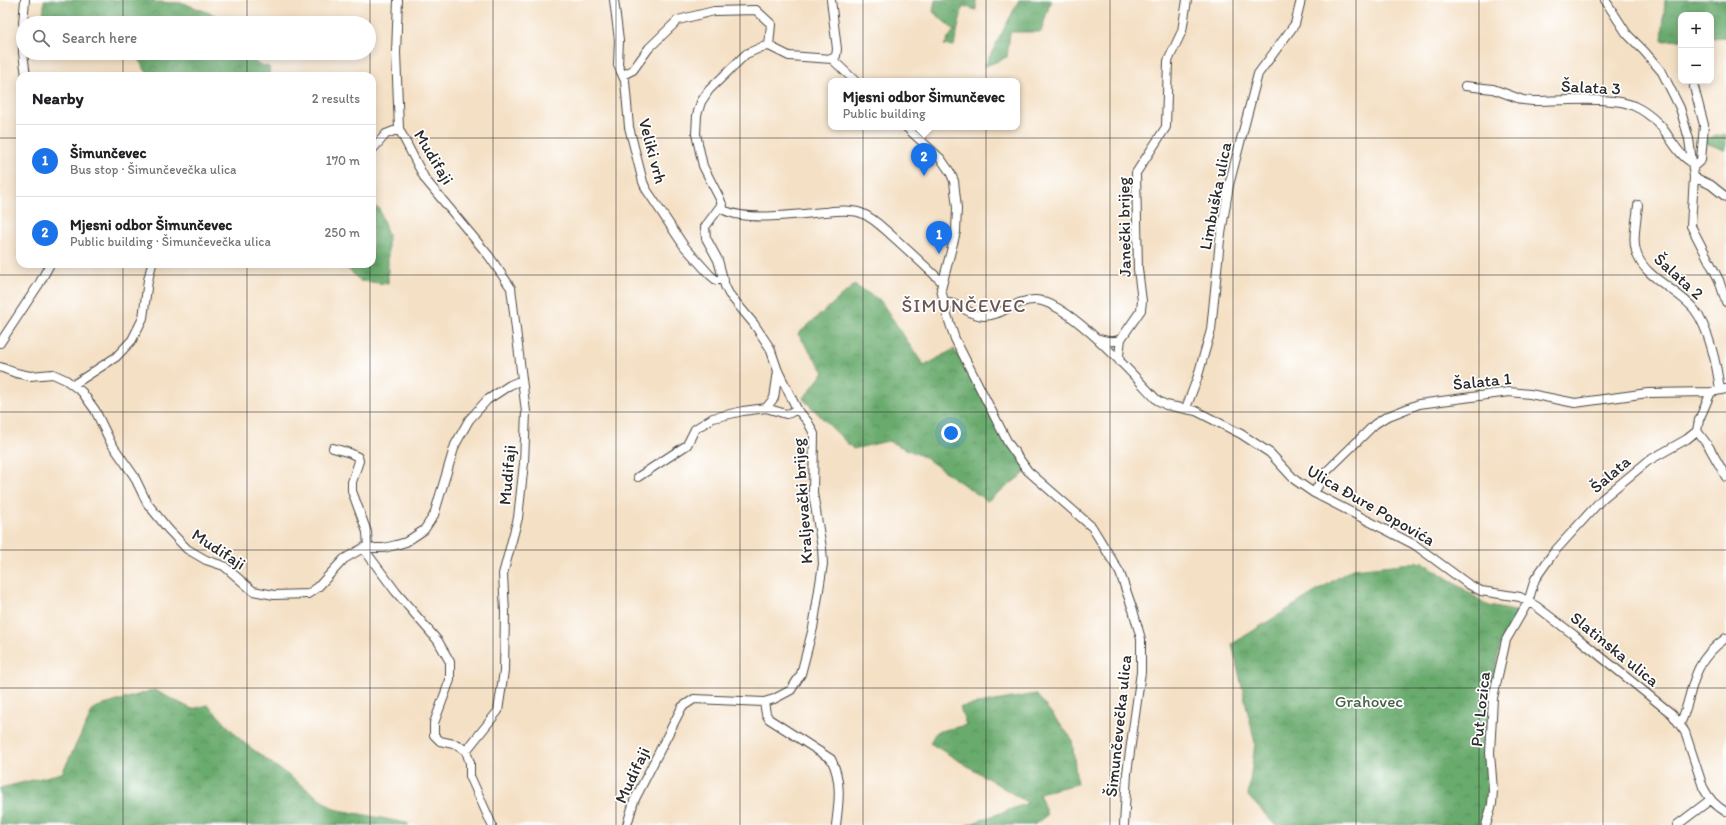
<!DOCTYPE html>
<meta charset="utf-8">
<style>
:root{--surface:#fff;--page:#f6f6f6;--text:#202124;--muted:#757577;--line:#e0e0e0;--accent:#1a73e8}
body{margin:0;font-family:Itim,sans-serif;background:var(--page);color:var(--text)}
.controls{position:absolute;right:12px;top:12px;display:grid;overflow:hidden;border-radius:8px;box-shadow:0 2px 10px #0003}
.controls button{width:36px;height:36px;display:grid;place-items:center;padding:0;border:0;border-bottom:1px solid var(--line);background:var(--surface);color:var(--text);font:20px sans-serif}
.you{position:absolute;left:951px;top:433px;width:14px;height:14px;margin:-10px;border:3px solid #fff;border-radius:50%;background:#1a73e8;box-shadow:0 0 0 6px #1a73e833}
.badge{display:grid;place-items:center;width:26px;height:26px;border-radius:50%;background:var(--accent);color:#fff;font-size:13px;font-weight:700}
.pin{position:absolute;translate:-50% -33px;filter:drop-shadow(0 1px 2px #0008)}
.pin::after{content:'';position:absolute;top:21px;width:14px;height:12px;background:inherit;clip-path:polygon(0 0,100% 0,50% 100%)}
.popup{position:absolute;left:828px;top:78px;width:192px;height:52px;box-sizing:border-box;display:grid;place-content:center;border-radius:8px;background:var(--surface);filter:drop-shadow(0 1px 3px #0005);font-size:13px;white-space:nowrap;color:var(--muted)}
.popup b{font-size:15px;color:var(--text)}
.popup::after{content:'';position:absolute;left:50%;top:100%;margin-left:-8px;border:8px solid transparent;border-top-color:var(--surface)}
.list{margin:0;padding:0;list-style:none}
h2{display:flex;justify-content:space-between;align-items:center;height:52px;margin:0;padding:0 16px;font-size:17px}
h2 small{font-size:13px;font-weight:400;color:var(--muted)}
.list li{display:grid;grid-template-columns:26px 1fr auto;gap:12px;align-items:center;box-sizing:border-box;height:72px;padding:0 16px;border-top:1px solid var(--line)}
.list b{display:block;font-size:15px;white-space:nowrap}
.list p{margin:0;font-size:13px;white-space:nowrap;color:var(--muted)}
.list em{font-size:13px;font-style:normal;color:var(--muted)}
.icon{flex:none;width:22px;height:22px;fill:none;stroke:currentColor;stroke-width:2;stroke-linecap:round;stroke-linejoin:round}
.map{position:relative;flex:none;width:1726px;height:825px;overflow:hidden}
.search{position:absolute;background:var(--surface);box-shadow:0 2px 10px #0003;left:16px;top:16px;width:360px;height:44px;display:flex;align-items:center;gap:10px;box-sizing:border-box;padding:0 14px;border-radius:22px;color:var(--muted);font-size:15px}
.panel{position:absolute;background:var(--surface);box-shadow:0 2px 10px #0003;left:16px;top:72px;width:360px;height:196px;border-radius:12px}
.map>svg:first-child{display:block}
</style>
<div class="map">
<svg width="1726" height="825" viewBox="0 0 1726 825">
<defs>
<pattern id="forest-crowns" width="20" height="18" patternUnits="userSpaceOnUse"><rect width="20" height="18" fill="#69aa6d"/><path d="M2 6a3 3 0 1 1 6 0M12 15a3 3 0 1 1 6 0" fill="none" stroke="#578b5a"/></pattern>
</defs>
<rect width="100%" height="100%" fill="#fff"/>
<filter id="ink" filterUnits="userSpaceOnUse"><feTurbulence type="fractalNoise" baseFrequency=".025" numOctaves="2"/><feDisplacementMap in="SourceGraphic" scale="8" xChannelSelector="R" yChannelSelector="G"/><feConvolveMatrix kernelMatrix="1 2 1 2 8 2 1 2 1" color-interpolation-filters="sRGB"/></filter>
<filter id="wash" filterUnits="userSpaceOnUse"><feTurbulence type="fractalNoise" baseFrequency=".012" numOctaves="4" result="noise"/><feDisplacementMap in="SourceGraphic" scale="16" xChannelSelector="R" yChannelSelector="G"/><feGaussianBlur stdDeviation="0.9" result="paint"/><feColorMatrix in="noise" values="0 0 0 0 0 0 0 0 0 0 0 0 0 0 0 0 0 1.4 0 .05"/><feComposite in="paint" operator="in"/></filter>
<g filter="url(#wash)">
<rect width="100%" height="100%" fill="#f4e0c5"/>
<path fill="url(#forest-crowns)" stroke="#4a6a4c" d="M44,0H154V2L183,3L236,23H41L44,9Z
M935,0H976V10L963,6L954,46L944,45L954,30L933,12Z
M1019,0H1051L1041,32H1010L1007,57L984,67Z
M1665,0H1726V37L1711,38V15H1681V40L1662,41Z
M127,53H250L257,64L269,67L270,76H149L138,59Z
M1726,134V151L1699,140Z
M372,206L379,208L388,235V284L360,281L343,264H372Z
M854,285L880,300L924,366L954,349L1028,471L987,501L924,457L888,441L853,449L803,399L824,372L798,334Z
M1423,562L1489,606L1520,612L1500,646L1489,698L1490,792L1488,815L1484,825H1275L1248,796L1255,743L1232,644L1352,569Z
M154,690L192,709L208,705L243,742L334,809L407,823L409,825H0V788L62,773L94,708Z
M1036,694L1072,739L1077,784L1039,793L1047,815L1034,825H967L1028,803L930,743L936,732L966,725L960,707Z"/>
</g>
<g filter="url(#ink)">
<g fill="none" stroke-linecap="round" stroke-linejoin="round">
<g stroke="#494642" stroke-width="10">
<path id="minor" d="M398,0L396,53L399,129
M614,0L619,40L618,65L625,81L629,127L643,182L646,189L684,246L710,275L716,280H724
M831,0L837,49L836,56L832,59L789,56L769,46L762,47L746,54L709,90L701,102L697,115L696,134L703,166L720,199L724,210C747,222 798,214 824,212C835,211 850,209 861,213C872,217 881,226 890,234C908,250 925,266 942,282
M1605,0L1627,34L1644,51L1662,72L1680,108L1689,139L1694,177L1691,226L1719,280L1726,302
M23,23L25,0
M23,35V52
M23,53L26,76
M832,59L855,81
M623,75L633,70L649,48L678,20L714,11L756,10L771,24L769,46
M1465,86L1493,89L1523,100L1533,101C1557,101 1614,96 1634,106C1643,110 1652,117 1659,124C1670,136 1678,156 1693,163
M906,127L941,159L950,172L954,181L957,208L956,232L941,289L947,315L955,339L1008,443L1028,471L1092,527L1120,573L1133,610L1141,639V672L1127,773L1124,825
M372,150L386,134L399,129L425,179L489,256L511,288L526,412L524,463L518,518L503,574L505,612L504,671L498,711L466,751
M1693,167L1701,160L1704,125L1694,87
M1694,177L1711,185L1726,197
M722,204L705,227L706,238L718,260L725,286L729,294L754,324L770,348L778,371L797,409L808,422L814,434L813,493L822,548L823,564L813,628L801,674L791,690L774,699L764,702L766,714L769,719L831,759C842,780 839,802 836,825
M1638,205C1637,219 1632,238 1636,251C1642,277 1678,289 1694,309C1709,328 1717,366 1720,390
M944,303C958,301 969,316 984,316C1002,316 1016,299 1036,300C1069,302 1133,375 1157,400L1166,405L1196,411L1241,434L1270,453L1295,480L1314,493L1415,545L1468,584L1481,591L1520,597L1536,606L1574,635L1672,714L1685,732L1703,787C1709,799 1715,805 1726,812
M1099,339C1107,341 1113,343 1121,339L1141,310L1142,301L1138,269L1136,173L1166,127L1168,61L1182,31L1187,0
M0,343L39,284L50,264
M1120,362L1119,355L1121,339
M0,367L16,373L30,376L53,374L66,380L82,392L95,410L111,443L134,476L147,503L168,529L187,549L206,560L224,566L253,591L274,595L308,594L318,587L344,559L363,548H384L396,545L406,542L424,530L434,515L455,445L469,420L487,400L510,385L522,380
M73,385L116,357L132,340L143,318L148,280L152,264
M766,408L774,398L778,371
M1186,408L1197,379L1211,330L1220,240L1229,185L1258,74L1295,24L1301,0
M1697,431L1709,447L1726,477
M333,448L350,453L358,457L359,461L352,482V491L367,532L368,548
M638,477L687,445L695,429L713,418L743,411L766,408L786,414L790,413L797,409
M1314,493L1325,473L1375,424L1386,417L1419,404L1509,392L1530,394L1575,403L1648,393L1711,392
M363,548L396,592L438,641L450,662V680L434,723V735L440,741L458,745L466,751L470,763V776L492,825
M1680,724C1689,706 1690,686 1699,668C1705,655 1715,646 1726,638
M627,825L634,801L682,707L694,699L764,702
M1486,825L1492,804L1493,790L1490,753L1493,698L1506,640L1528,602L1535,579L1554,552L1602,499L1648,461L1687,439L1697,431L1699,420L1711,392L1726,389
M1677,825L1710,800"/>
</g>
<use href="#minor" stroke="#fff" stroke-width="8"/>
</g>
</g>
<path fill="none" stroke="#2b2b2b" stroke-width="1" stroke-opacity="0.55" d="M123,0V23M247,0V23M370,0V76M493,0V825M616,0V825M740,0V825M863,0V825M986,0V825M1110,0V825M1233,0V825M1356,0V825M1479,0V825M1603,0V825M123,53V76M247,53V76M0,138H20M372,138H1726M123,264V825M247,264V825M370,264V825M0,275H1726M0,412H1726M0,550H1726M0,688H1726"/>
<g text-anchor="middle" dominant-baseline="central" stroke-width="3.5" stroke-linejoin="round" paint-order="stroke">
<g font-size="17" fill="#2b2b2b" stroke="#fff">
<text transform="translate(1591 87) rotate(3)">Šalata 3</text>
<text transform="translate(653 151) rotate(75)">Veliki vrh</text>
<text transform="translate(434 157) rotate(59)">Mudifaji</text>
<text transform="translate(1215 196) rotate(-79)">Limbuška ulica</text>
<text transform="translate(1124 227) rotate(-91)">Janečki brijeg</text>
<text transform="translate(1679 276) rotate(42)">Šalata 2</text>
<text transform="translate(1482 381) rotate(-6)">Šalata 1</text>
<text transform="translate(1610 474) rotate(-41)">Šalata</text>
<text transform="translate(507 475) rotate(-85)">Mudifaji</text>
<text transform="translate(802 501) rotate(-94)">Kraljevački brijeg</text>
<text transform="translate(1371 505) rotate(30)">Ulica Đure Popovića</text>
<text transform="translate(219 549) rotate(33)">Mudifaji</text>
<text transform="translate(1615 649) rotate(39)">Slatinska ulica</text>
<text transform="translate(1480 709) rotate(-84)">Put Lozica</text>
<text transform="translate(1118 726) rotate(-84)">Šimunčevečka ulica</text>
<text transform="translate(632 775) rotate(-65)">Mudifaji</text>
</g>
<g font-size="17" fill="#496148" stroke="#fff">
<text x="1369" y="701">Grahovec</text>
</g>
<g font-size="19" letter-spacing="1" fill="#6a5755" stroke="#fff">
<text x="964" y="305">ŠIMUNČEVEC</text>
</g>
</g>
</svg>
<div class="controls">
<button>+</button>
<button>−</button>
</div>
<div class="you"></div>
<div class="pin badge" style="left:939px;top:254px">1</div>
<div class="pin badge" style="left:924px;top:176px">2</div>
<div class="popup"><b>Mjesni odbor Šimunčevec</b>Public building</div>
<div class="search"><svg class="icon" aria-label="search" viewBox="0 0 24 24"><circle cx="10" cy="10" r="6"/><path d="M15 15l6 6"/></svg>Search here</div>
<section class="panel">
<h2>Nearby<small>2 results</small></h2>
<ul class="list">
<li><span class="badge">1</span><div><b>Šimunčevec</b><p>Bus stop · Šimunčevečka ulica</p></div><em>170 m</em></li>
<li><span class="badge">2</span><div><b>Mjesni odbor Šimunčevec</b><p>Public building · Šimunčevečka ulica</p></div><em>250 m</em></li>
</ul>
</section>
</div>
